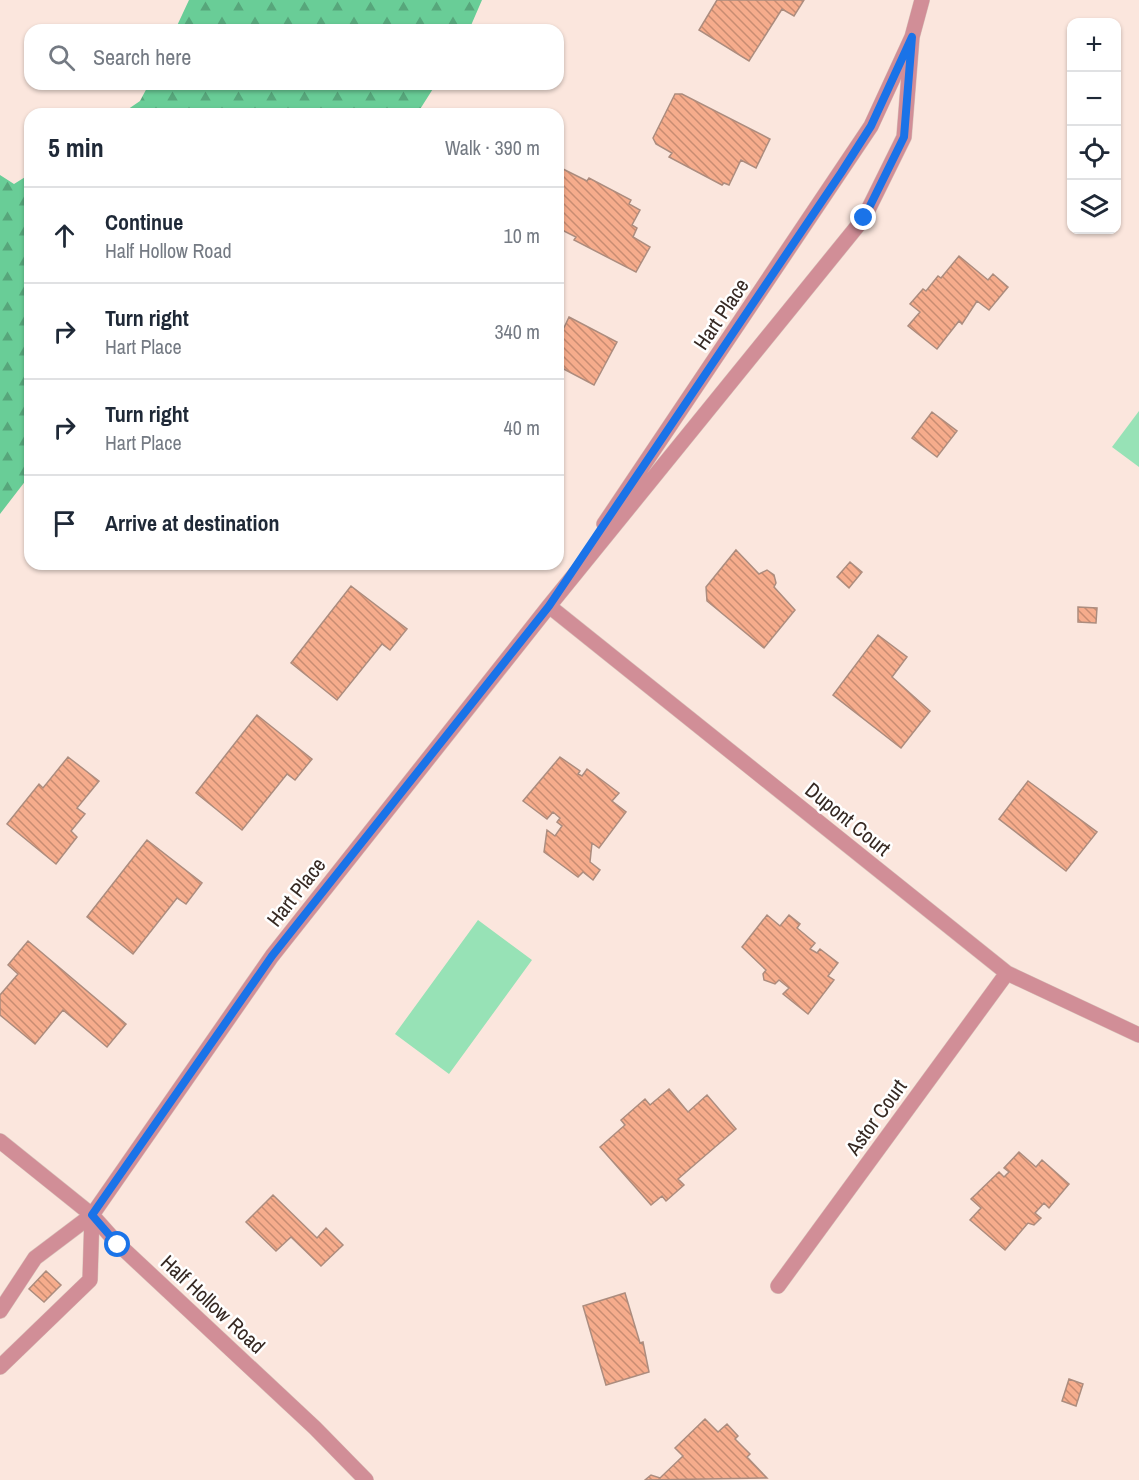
<!DOCTYPE html>
<meta charset="utf-8">
<style>
:root{--surface:#fff;--page:#f2f2f3;--text:#1f2937;--muted:#747a83;--line:#e0e1e3}
body{margin:0;font-family:"Archivo Narrow",sans-serif;background:var(--page);color:var(--text)}
.controls{position:absolute;right:18px;top:18px;display:grid;overflow:hidden;border-radius:12px;box-shadow:0 2px 4px #0004}
.controls button{width:54px;height:54px;display:grid;place-items:center;padding:0;border:0;border-bottom:2px solid var(--line);background:var(--surface);color:var(--text);font:30px sans-serif}
.stop{position:absolute;width:18px;height:18px;margin:-14px;border:4px solid #1a73e8;border-radius:50%;background:#fff}
.stop.end{background:#1a73e8;border-color:#fff;box-shadow:0 2px 6px #0008}
.list{margin:0;padding:0;list-style:none}
h2{display:flex;justify-content:space-between;align-items:center;height:78px;margin:0;padding:0 24px;font-size:26px}
h2 small{font-size:20px;font-weight:400;color:var(--muted)}
.list li{display:grid;grid-template-columns:39px 1fr auto;gap:18px;align-items:center;box-sizing:border-box;height:96px;padding:0 24px;border-top:2px solid var(--line)}
.list b{display:block;font-size:22px;white-space:nowrap}
.list p{margin:0;font-size:20px;white-space:nowrap;color:var(--muted)}
.list em{font-size:20px;font-style:normal;color:var(--muted)}
.icon{flex:none;width:33px;height:33px;fill:none;stroke:currentColor;stroke-width:2;stroke-linecap:round;stroke-linejoin:round}
.map{position:relative;flex:none;width:1139px;height:1480px;overflow:hidden}
.search{position:absolute;background:var(--surface);box-shadow:0 2px 4px #0004;left:24px;top:24px;width:540px;height:66px;display:flex;align-items:center;gap:15px;box-sizing:border-box;padding:0 21px;border-radius:18px;color:var(--muted);font-size:22px}
.panel{position:absolute;background:var(--surface);box-shadow:0 2px 4px #0004;left:24px;top:108px;width:540px;height:462px;border-radius:18px}
.map>svg:first-child{display:block}
</style>
<div class="map">
<svg width="1139" height="1480" viewBox="0 0 1139 1480">
<defs>
<pattern id="forest-firs" width="22" height="20" patternUnits="userSpaceOnUse" patternTransform="scale(1.5)"><rect width="22" height="20" fill="#69cd97"/><path d="M5 1l3.5 6h-7zM16 11l3.5 6h-7z" fill="#57a67b"/></pattern>
<pattern id="building-back-hatch" width="6" height="6" patternUnits="userSpaceOnUse" patternTransform="scale(1.5)"><rect width="6" height="6" fill="#f6ac8c"/><path d="M-1 5l2 2M0 0l6 6M5-1l2 2" fill="none" stroke="#c88c72"/></pattern>
</defs>
<rect width="100%" height="100%" fill="#fbe6dd"/>
<path fill="url(#forest-firs)" d="M189,0H482L469,30H175Z
M149,84H436L417,114H121L140,101Z
M30,174V475L0,514V175L14,184Z"/>
<path fill="#97e2b6" d="M1139,411V467L1112,447Z
M478,920L532,960L449,1074L395,1034Z"/>
<path fill="url(#building-back-hatch)" stroke="#ac8c7e" stroke-width="1.5" d="M717,0H804L794,16L782,9L749,61L699,30Z
M675,94H682L770,139L756,168L741,160L729,185L724,183L722,185L669,157L672,153L656,144L653,138Z
M561,168L587,181L589,178L631,200L629,204L640,210L632,225L637,228L633,237L650,247L636,272L574,240L576,237L558,228V172Z
M959,256L988,280L993,274L1008,287L989,310L977,301L962,324L959,321L937,349L908,326L920,312L910,304L923,289L926,291L938,276L941,278Z
M569,317L617,342L594,385L558,366V330L562,332Z
M932,412L957,431L937,457L912,438Z
M736,550L759,574L767,570L774,575L776,583L774,587L795,610L764,648L707,601L706,587Z
M850,562L862,572L849,588L837,577Z
M351,586L407,629L390,650L382,644L337,700L291,663Z
M1078,607L1097,608L1096,623L1078,622Z
M878,635L907,657L892,677L930,711L901,748L833,695Z
M257,715L312,759L295,780L287,774L242,830L196,793Z
M68,757L99,781L77,808L85,814L71,831L77,837L56,864L7,824L39,784L43,788Z
M560,757L580,771L578,774L582,776L587,769L619,793L612,801L626,812L599,848L592,843L590,862L600,870L593,880L583,872L578,877L544,852L547,830L555,836L562,826L557,822L560,818L553,812L547,819L523,801Z
M1028,781L1097,832L1066,871L999,819Z
M147,840L202,883L186,904L177,898L133,954L87,917Z
M767,915L780,926L789,915L800,924L797,928L815,943L810,949L817,953L820,949L838,963L828,976L834,980L808,1014L783,994L789,988L779,980L775,984L764,980L763,974L766,970L742,947Z
M28,941L126,1024L107,1047L63,1010L35,1044L0,1015V995L18,974L8,965Z
M669,1089L688,1112L707,1095L736,1129L678,1179L684,1185L666,1201L662,1196L651,1205L600,1147L625,1125L621,1120L645,1099L650,1105Z
M1019,1152L1036,1167L1042,1160L1069,1184L1049,1208L1044,1203L1035,1213L1041,1218L1034,1225L1028,1223L1005,1250L970,1220L981,1208L971,1199L999,1172L1004,1177L1009,1172L1004,1168Z
M273,1195L317,1238L326,1228L343,1245L321,1266L291,1237L276,1251L246,1222Z
M46,1271L61,1285L44,1302L29,1289Z
M625,1293L640,1343L643,1342L649,1372L606,1385L583,1306Z
M1069,1379L1083,1384L1076,1406L1062,1401Z
M705,1419L718,1432L727,1424L738,1436L735,1439L750,1454L747,1457L767,1478L645,1480L651,1475L660,1478L683,1456L675,1448Z"/>
<g fill="none" stroke-linecap="round" stroke-linejoin="round">
<g stroke="#d8c4bc" stroke-width="16">
<path id="minor" d="M604,524L871,126L912,37L922,0
M549,606L1007,973L1139,1035
M0,1141L92,1215L118,1244L315,1428L366,1480
M778,1286L1007,973
M0,1311L35,1258L92,1215L272,956L549,606L864,218L904,137L912,37
M0,1367L90,1280L92,1215"/>
</g>
<use href="#minor" stroke="#d18e97" stroke-width="15"/>
</g>
<g fill="none" stroke-linecap="round" stroke-linejoin="round">
<path stroke="#1a73e8" stroke-width="8" d="M118,1245L92,1215L272,956L549,606L841,173L871,126L912,37L904,137L864,218"/>
</g>
<g text-anchor="middle" dominant-baseline="central" stroke-width="5" stroke-linejoin="round" paint-order="stroke">
<g font-size="21" fill="#362923" stroke="#fff">
<text transform="translate(721 314) rotate(-56)">Hart Place</text>
<text transform="translate(848 819) rotate(39)">Dupont Court</text>
<text transform="translate(296 892) rotate(-52)">Hart Place</text>
<text transform="translate(876 1117) rotate(-54)">Astor Court</text>
<text transform="translate(213 1304) rotate(43)">Half Hollow Road</text>
</g>
</g>
</svg>
<div class="controls">
<button>+</button>
<button>−</button>
<button><svg class="icon" aria-label="locate" viewBox="0 0 24 24"><circle cx="12" cy="12" r="6"/><path d="M12 2v4M12 18v4M2 12h4M18 12h4"/></svg></button>
<button><svg class="icon" aria-label="layers" viewBox="0 0 24 24"><path d="M12 4l9 5-9 5-9-5zM3 14l9 5 9-5"/></svg></button>
</div>
<div class="stop" style="left:118px;top:1245px"></div>
<div class="stop end" style="left:864px;top:218px"></div>
<div class="search"><svg class="icon" aria-label="search" viewBox="0 0 24 24"><circle cx="10" cy="10" r="6"/><path d="M15 15l6 6"/></svg>Search here</div>
<section class="panel">
<h2>5 min<small>Walk · 390 m</small></h2>
<ul class="list">
<li><svg class="icon" aria-label="ahead" viewBox="0 0 24 24"><path d="M12 20V5M6 11l6-6 6 6"/></svg><div><b>Continue</b><p>Half Hollow Road</p></div><em>10 m</em></li>
<li><svg class="icon" aria-label="right" viewBox="0 0 24 24"><path d="M7 20v-9h11M14 6l5 5-5 5"/></svg><div><b>Turn right</b><p>Hart Place</p></div><em>340 m</em></li>
<li><svg class="icon" aria-label="right" viewBox="0 0 24 24"><path d="M7 20v-9h11M14 6l5 5-5 5"/></svg><div><b>Turn right</b><p>Hart Place</p></div><em>40 m</em></li>
<li><svg class="icon" aria-label="arrive" viewBox="0 0 24 24"><path d="M6 21V4h12l-3 4 3 4H6"/></svg><div><b>Arrive at destination</b></div></li>
</ul>
</section>
</div>
